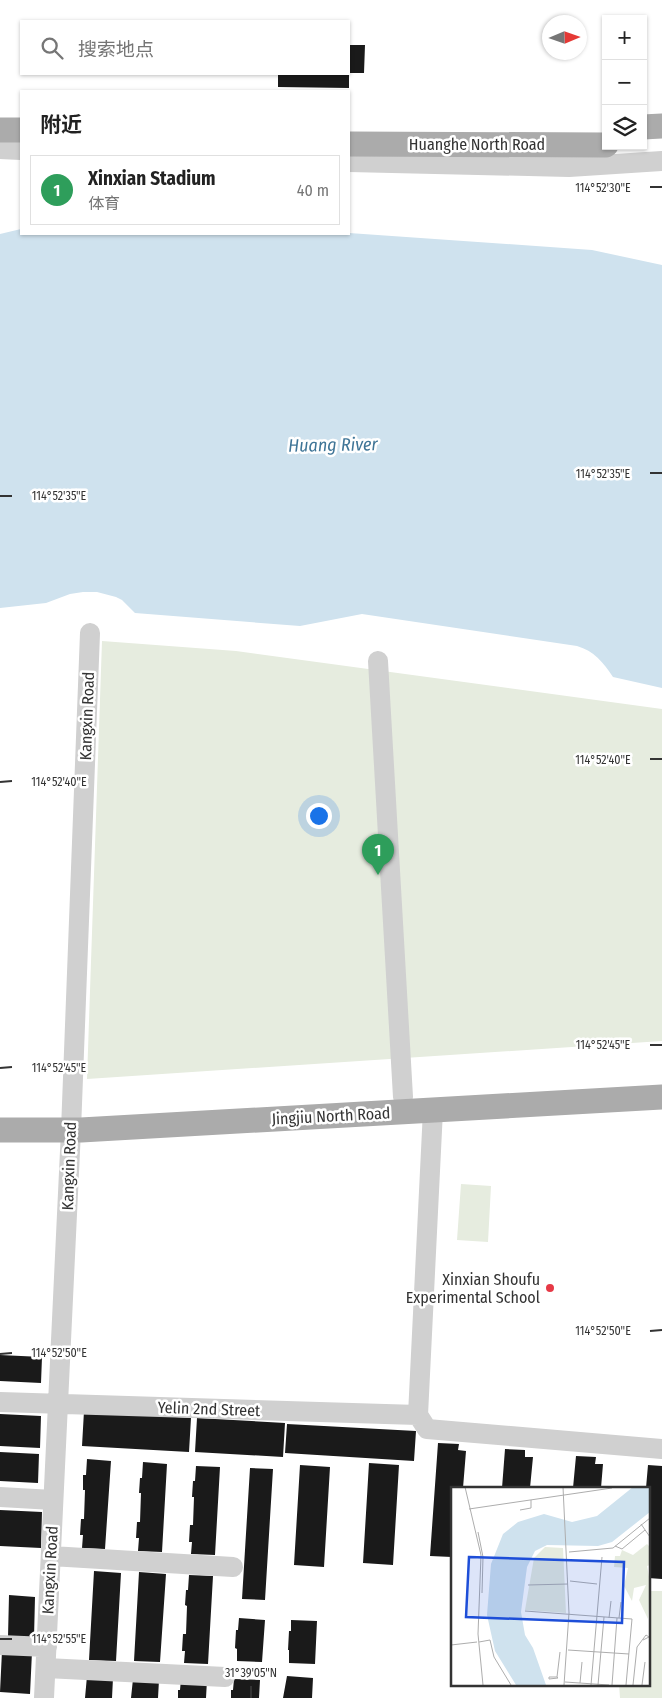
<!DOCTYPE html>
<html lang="zh">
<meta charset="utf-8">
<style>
:root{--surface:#fff;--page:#f6f6f6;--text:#222;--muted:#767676;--line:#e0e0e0;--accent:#7c3aed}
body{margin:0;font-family:"Fira Sans Condensed","Noto Sans SC",sans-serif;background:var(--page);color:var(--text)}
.controls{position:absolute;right:15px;top:15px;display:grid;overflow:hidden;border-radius:0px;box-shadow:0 1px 4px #0004}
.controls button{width:45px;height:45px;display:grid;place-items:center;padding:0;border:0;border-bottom:1px solid var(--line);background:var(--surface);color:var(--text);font:25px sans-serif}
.compass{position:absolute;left:542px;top:15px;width:45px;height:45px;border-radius:50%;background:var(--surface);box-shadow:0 1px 4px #0004;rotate:88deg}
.you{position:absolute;left:318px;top:815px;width:18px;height:18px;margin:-12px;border:4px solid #fff;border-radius:50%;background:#1a73e8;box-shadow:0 0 0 8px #1a73e833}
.badge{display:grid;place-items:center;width:32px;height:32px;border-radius:50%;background:var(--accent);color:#fff;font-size:16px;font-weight:700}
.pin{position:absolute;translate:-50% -41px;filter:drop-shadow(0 1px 2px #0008)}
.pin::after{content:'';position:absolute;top:26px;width:18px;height:15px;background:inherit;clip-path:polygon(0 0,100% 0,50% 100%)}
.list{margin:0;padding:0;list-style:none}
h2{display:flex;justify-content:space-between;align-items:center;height:65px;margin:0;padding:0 20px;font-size:21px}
h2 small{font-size:16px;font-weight:400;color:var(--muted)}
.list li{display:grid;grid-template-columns:32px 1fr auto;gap:15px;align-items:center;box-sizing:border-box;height:70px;margin:0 10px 10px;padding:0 10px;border:1px solid var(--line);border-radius:0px}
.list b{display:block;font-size:19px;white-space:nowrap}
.list p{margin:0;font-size:16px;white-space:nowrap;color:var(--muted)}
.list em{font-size:16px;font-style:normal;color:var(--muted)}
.icon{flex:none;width:28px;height:28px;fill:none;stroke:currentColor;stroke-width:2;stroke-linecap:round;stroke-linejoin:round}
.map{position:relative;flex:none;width:662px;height:1698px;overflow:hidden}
.search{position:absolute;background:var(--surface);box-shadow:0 1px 4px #0004;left:20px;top:20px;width:330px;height:55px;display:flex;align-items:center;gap:12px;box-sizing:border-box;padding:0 18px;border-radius:0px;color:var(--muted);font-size:19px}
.panel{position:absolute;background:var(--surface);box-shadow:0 1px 4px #0004;left:20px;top:90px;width:330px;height:145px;border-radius:0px}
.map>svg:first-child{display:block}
</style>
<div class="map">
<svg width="662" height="1698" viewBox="0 0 662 1698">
<rect width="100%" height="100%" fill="#fff"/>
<path fill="#e6ecdf" d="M102,641L236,651L662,709V1041L87,1079Z
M461,1184L491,1186L488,1242L457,1240Z
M648,1591H662V1698H620L619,1684H648Z"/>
<path fill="#cfe2ee" d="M21,229V234L349,233L592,250L662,265V688L613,677C603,662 594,651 577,646L362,614L300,626L135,613L122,600L116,597L97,592H83L70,594L46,603L0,608V234Z"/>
<path fill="#1a1a1a" d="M349,45H365L364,73H349Z
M278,74H349V88L278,87Z
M0,1355L42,1357L41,1383L0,1381Z
M84,1411L191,1418L189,1452L82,1446Z
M0,1414L41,1416L40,1448L0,1446Z
M197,1418L285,1423L283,1457L195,1452Z
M287,1424L416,1431L414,1461L285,1453Z
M438,1443L459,1444L458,1450L466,1451L463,1488H452V1557L430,1556Z
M505,1449L525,1450V1457H533L530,1488H502Z
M0,1452L39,1454L38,1483L0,1481Z
M576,1456L596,1457L595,1464H603L601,1488H573Z
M87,1459L111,1461L105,1549L82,1548L83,1535H80L81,1519H84L85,1490H83V1475H86Z
M143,1462L167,1464L162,1552L138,1551L139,1538H136L137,1522H140L141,1493H139L140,1478H142Z
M369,1463L399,1465L393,1565L363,1563Z
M300,1465L330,1467L324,1567L294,1565Z
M648,1465L662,1466V1579L648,1578V1488H646Z
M196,1466L220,1467L215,1555L191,1554L192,1542H189L190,1525H193L194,1497H192L193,1481H195Z
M250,1468L273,1469L265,1600L242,1599Z
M0,1510L42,1512L41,1548L0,1546Z
M94,1571L121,1573L116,1661L89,1660Z
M139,1572L166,1574L160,1662L134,1661Z
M189,1575L213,1576L208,1664L184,1663L185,1651H182L183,1634H186L187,1606L185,1605L186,1590H188Z
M9,1595L35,1597L34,1638L8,1637Z
M239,1618L265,1620L262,1662L237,1661V1649L235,1648L236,1630H238Z
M291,1620L317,1621L315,1664L289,1663V1650H288L289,1631H291Z
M2,1651L32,1652L30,1694L0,1692Z
M87,1676L113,1678L112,1698H85Z
M287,1676L313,1678L312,1698H283Z
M133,1679L159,1680L158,1698H131Z
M181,1679L207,1680L206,1698H178V1690H180Z
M234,1679L260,1680L259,1698H231V1690H233Z"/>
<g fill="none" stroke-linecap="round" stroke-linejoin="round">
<path stroke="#d0d0d0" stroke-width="20" d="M0,149L21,150
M349,162L569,167L662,161
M378,661L403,1097
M433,1110L418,1415L427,1429L662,1449
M0,1402L418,1415
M0,1497L53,1500
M51,1556L233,1567
M0,1645L47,1647
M46,1668L225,1677
M44,1698L71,1130L90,633"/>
<path stroke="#ababab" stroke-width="25" d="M643,127L662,126
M0,130H21
M349,144L606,145
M0,1130H81L662,1097"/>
</g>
<path fill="none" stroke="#333" stroke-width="2" d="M650,187H662M650,473H662M0,496H12M650,759H662M0,782L12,781M650,1045H662M0,1068L12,1067M650,1331L662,1330M0,1354L12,1353M0,1639H12M251,1686V1698"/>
<circle fill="#e63946" stroke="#fff" stroke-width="2" cx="550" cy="1288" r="5"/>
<g text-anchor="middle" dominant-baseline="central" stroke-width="5" stroke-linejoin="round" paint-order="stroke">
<g font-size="16" fill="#333" stroke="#fff">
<text x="477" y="144">Huanghe North Road</text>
<text transform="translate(87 716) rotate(-88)">Kangxin Road</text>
<text transform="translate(331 1116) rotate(-3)">Jingjiu North Road</text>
<text transform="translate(69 1166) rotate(-88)">Kangxin Road</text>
<text transform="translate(209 1409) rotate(2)">Yelin 2nd Street</text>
<text transform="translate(50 1570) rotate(-87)">Kangxin Road</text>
</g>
<g font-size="16" fill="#333" stroke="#fff" text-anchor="end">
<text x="540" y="1279">Xinxian Shoufu<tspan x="540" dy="18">Experimental School</tspan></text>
</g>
<g font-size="18" font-style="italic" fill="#3f7597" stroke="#fff">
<text transform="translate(333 445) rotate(-1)">Huang River</text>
</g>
</g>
<g transform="translate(451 1487)">
<rect width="199" height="199" fill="#fff"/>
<path d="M196,57L199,60V78L196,79L199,95L197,132L188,113L195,98L183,101L181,114L173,99L177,81L163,80L164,69H169L171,63L182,68ZM94,60L112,61L115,126L74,123L83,71Z" fill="#e6ecdf"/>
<path d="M182,0H199V25L161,55L147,59L96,58L84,64L76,80L70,125L74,148L82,161L95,198H65L44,164L36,128L40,77L52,47L67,35L93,27L121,35L146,29Z" fill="#cfe2ee"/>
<path fill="none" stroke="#adadad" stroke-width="1" d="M14,0L30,68L27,147L32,198M112,0L118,126L113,198M18,22L161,1M69,23L80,21V13M190,37L199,50M27,45L32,70L31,106M164,59L171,62L194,43M118,65L162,61L199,31M119,94L146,97M77,98L117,97M74,124L181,132L175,198M158,131L160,114M168,131L170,115M28,155L39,153L43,170L60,198M0,158L26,155M117,163L178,167M98,190H106L107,191L98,192ZM106,190L109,165M114,195L158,198M129,196L131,175M140,198L151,70M147,198L153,130M161,198L166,131M182,198L186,160L195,148L198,150L192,153M191,198L194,175"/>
<path fill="#1d4ed8" fill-opacity="0.15" stroke="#1d4ed8" stroke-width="2.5" d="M18,70L173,75L171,136L15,130Z"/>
<rect width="199" height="199" fill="none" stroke="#333" stroke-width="2.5"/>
</g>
<g font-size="12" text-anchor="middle" fill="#333" stroke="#fff" stroke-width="5" stroke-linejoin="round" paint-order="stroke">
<text x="603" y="192">114°52'30"E</text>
<text x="603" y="478">114°52'35"E</text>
<text x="59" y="500">114°52'35"E</text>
<text x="603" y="764">114°52'40"E</text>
<text x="59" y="786">114°52'40"E</text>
<text x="603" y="1049">114°52'45"E</text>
<text x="59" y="1072">114°52'45"E</text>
<text x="603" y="1335">114°52'50"E</text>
<text x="59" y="1357">114°52'50"E</text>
<text x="59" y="1643">114°52'55"E</text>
<text x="251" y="1677">31°39'05"N</text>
</g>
</svg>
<div class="controls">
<button>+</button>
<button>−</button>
<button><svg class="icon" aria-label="layers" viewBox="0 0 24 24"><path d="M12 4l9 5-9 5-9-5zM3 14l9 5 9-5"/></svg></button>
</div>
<svg class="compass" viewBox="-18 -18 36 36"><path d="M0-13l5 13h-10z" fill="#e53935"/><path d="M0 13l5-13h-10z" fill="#767676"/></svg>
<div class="you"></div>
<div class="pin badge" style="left:378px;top:875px;background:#2e9e5b">1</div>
<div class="search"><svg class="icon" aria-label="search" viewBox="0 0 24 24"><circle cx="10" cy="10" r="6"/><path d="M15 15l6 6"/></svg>搜索地点</div>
<section class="panel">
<h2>附近<small></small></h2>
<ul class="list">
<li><span class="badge" style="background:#2e9e5b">1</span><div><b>Xinxian Stadium</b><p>体育</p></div><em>40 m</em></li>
</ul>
</section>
</div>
